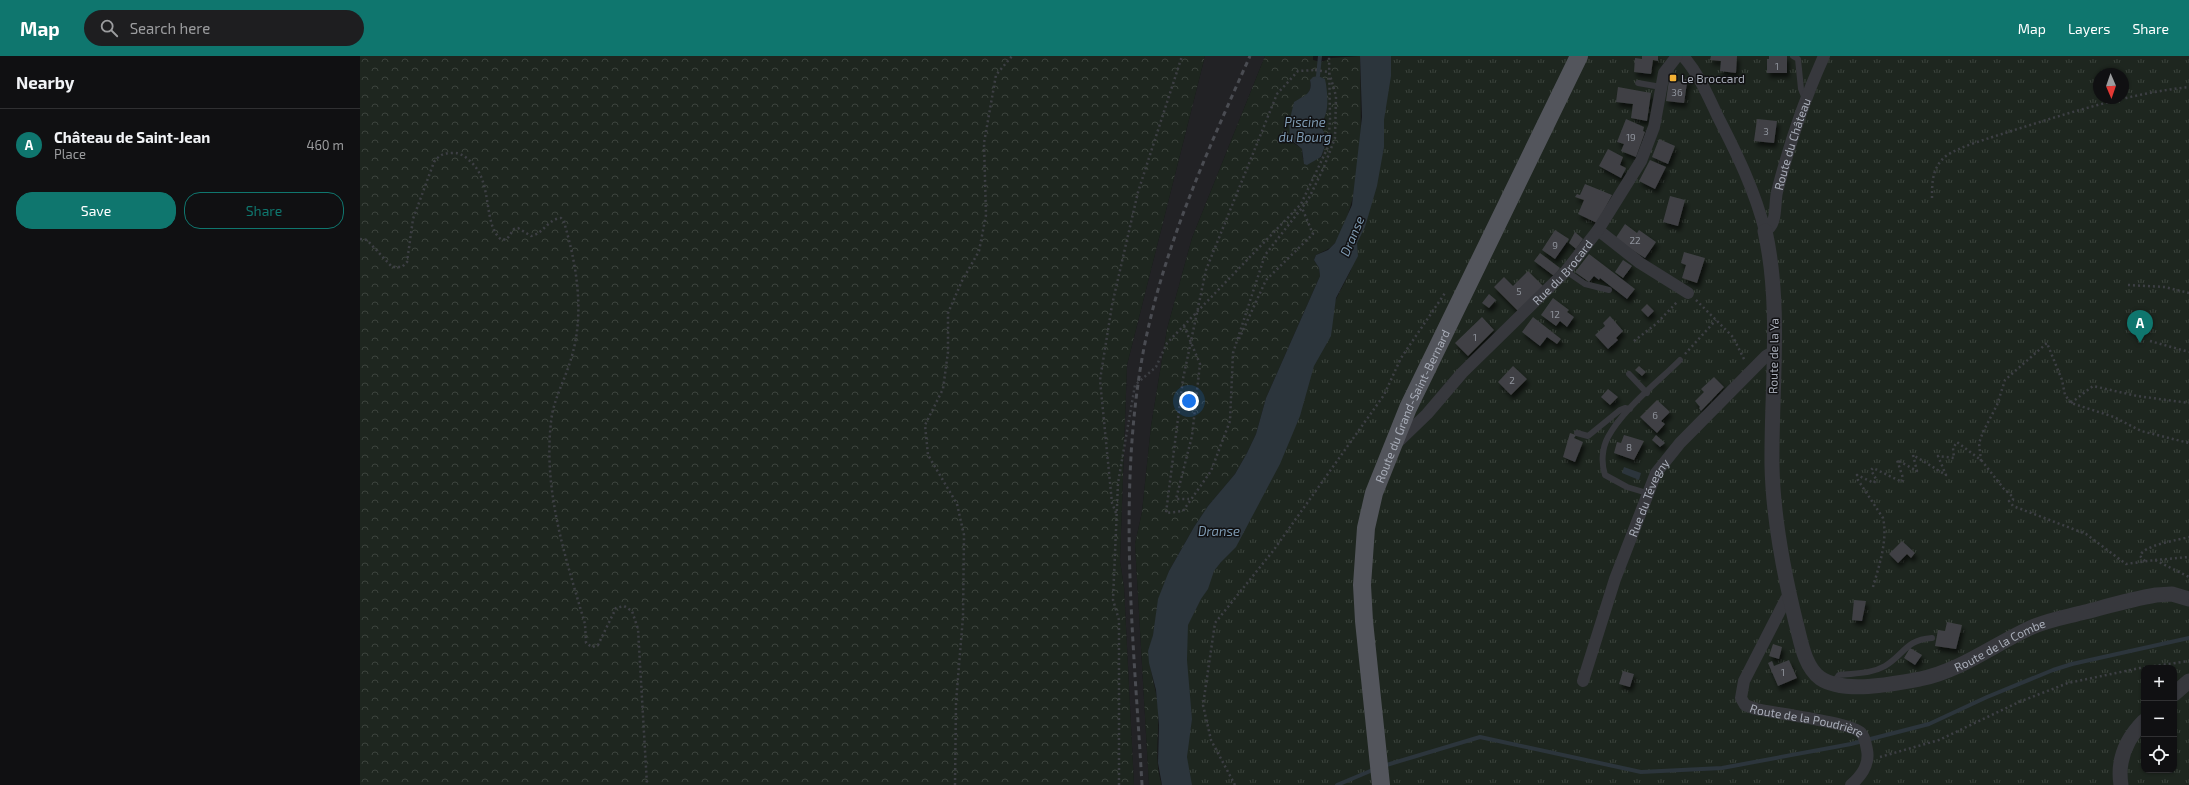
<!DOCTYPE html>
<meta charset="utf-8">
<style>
:root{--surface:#101012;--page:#1e1e20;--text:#f1f3f6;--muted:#9c9d9f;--line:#303032;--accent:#0f766e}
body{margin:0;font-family:"Exo 2",sans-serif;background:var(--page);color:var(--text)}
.controls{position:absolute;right:12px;bottom:12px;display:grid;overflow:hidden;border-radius:8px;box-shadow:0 1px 3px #0004}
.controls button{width:36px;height:36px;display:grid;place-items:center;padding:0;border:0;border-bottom:1px solid var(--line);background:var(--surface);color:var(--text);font:20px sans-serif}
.compass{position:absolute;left:1733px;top:12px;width:36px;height:36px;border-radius:50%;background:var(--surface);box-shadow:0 1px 3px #0004;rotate:178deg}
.you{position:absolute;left:829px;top:345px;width:14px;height:14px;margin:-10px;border:3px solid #fff;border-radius:50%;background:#1a73e8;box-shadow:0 0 0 6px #1a73e833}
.badge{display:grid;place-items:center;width:26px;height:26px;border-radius:50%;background:var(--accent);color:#fff;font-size:13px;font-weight:700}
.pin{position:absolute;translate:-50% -33px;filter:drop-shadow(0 1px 2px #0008)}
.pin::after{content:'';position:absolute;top:21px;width:14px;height:12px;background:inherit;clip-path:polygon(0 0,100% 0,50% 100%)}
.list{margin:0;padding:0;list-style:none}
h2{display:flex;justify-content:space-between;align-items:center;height:52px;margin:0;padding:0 16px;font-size:17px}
h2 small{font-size:13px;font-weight:400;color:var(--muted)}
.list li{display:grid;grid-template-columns:26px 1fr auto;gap:12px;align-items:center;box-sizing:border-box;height:72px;padding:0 16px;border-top:1px solid var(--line)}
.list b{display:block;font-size:15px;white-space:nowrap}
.list p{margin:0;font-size:13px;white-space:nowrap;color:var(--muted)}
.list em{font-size:13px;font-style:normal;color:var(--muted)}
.actions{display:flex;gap:8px;padding:12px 16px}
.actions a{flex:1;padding:9px 0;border:1px solid var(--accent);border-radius:16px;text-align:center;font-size:14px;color:var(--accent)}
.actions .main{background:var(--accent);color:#fff}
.icon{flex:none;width:22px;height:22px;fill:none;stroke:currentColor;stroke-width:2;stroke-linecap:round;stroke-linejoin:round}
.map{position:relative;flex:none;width:1829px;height:729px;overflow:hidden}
header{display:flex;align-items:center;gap:24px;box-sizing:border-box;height:56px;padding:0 20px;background:var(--accent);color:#fff}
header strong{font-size:19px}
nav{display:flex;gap:22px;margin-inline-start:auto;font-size:14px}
.search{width:280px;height:36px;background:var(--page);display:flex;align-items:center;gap:10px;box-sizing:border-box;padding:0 14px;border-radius:22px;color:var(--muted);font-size:15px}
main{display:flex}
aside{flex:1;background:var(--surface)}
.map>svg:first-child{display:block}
</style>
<header>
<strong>Map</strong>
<div class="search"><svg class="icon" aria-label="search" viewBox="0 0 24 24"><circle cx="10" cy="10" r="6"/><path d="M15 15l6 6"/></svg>Search here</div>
<nav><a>Map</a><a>Layers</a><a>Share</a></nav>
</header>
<main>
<aside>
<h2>Nearby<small></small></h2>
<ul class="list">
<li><span class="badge">A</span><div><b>Château de Saint-Jean</b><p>Place</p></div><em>460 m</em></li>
</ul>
<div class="actions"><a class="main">Save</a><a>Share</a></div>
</aside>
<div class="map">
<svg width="1829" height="729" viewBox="0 0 1829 729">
<defs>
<pattern id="forest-crowns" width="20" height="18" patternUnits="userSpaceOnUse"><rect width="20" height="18" fill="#1e261f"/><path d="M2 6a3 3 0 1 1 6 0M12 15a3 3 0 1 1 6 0" fill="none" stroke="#3c433d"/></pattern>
<pattern id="park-tufts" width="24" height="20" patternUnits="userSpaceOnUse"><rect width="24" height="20" fill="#1e261f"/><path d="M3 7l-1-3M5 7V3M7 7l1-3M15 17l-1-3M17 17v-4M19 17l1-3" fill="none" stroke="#3c433d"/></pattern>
<filter id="shadow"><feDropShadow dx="2.5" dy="4.5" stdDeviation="2" flood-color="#0009"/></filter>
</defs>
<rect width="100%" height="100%" fill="#161618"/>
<path fill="#222225" d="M845,0H905L832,182L807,273L791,370L782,456L775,488L789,729H774L764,531L760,505L767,309Z"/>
<path fill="url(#forest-crowns)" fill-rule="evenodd" d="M0,0H845L767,309L760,505L764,531L774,729H0Z
M905,0H953V4L961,6L972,2L1000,0C1000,55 1006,114 985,166C982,174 980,182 974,188C969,194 963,195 956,199L954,204L959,212L960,220L906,342L896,378L887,397L875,418L848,450L834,471L809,515L789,595C789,614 796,631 798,650C800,676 793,704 802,729H789L775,488L782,456L791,370L807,273L832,182ZM950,24L966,28C966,36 967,43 967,50C966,65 955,67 968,82L961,102L943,103L942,93L932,86L938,44C948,39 952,35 950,24Z"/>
<path fill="url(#park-tufts)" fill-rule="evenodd" d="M1014,0H1829V729H829L807,611L850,488L991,214ZM1739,18H1763V42H1739ZM1784,612H1814V714H1784Z"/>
<path fill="#2c353c" d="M1000,0H1031V20L1024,64V91L1017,130L1005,171L997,187L998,200L976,242L971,280L954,310L940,360L920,408L876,491L861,506L854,515L848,533L841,543L828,569L827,604L832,663L827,701L832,729H802L798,707L799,669L796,634L789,607L788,595L793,579L798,543L809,515L834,471L848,450L875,418L887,397L896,378L906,342L960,220L959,212L954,204L956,199L968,194L975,187L992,149L1002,61Z
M958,20L965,23C967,32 968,43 967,52C965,67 956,68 968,82L961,101L947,109L944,108L942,93L930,83L929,67L934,46C945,39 953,38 950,24L953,21Z
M1264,411L1281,417L1279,424L1262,417Z"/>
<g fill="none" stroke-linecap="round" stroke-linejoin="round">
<path stroke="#2c353c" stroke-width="4" d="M958,20L960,0
M1023,710L1120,681L1281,716L1362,712L1491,688L1569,668L1627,641L1693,614L1712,608L1829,582
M977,729L1015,713"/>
</g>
<path fill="#404145" filter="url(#shadow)" d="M1282,0H1298V5L1293,4L1291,18L1274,16L1275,2L1282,3Z
M1351,0H1377L1376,17L1360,15L1361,5L1350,4Z
M1409,0H1427V17H1407V3H1409Z
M1324,23L1330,24V27H1327L1324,47L1306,45L1309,24L1323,26Z
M1258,31L1291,37L1287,65L1271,62L1273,48L1256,46Z
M1266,63L1284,71L1283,75L1285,76L1276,101L1261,95L1264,88L1257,86Z
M1397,63L1417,65L1414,87L1394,85Z
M1299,83L1315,90L1308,108L1292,101Z
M1248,93L1263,101L1260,109L1266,112L1261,122L1239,110Z
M1290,104L1306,111L1295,133L1279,125Z
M1225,128L1252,139L1237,167L1218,158L1224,144L1215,141L1217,138L1220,139Z
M1310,140L1325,144L1318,170L1303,166Z
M1265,168L1277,177L1279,174L1296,186L1285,202L1255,183Z
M1195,174L1209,183L1195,203L1182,194Z
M1215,176L1223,183L1216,193L1209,187Z
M1324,196L1345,202L1337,227L1322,222L1326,209L1321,207Z
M1180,197L1200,212L1194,220L1174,205Z
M1229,198L1275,233L1267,243L1240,222L1239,224L1234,220L1229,226L1215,216Z
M1263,204L1272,210L1263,222L1255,216Z
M1168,215L1184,231L1159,256L1134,231L1144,221L1153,230Z
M1129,238L1136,244L1129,252L1122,247Z
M1193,242L1209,254L1207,256L1214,261L1207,271L1200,265L1196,270L1181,259Z
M1287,248L1294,255L1288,261L1281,254Z
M1250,260L1263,275L1256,282L1258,284L1248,293L1235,279L1245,270L1243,267Z
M1122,261L1134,274L1108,300L1095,287Z
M1173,261L1201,283L1197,288L1187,281L1180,290L1162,276Z
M1153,310L1167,323L1151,339L1138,326Z
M1279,310L1286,316L1282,320L1275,314Z
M1354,321L1364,331L1341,355L1339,352L1340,351L1335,345L1344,336L1341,333Z
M1248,333L1258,341L1250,349L1241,341Z
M1297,344L1310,356L1301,365L1305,368L1297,377L1280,361Z
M1210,377L1216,379L1214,382L1223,386L1215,406L1203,401Z
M1264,379L1284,385L1274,404L1254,397L1257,386L1261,387Z
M1296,379L1305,387L1300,391L1292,384Z
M1542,485L1555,497L1551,502L1547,498L1538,507L1529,498Z
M1494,544L1506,545L1502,565L1492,564Z
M1587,566L1602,569L1596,593L1575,590L1578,574L1585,575Z
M1413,588L1422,591L1419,603L1409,600Z
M1550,592L1562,599L1555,609L1544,602Z
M1429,604L1437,622L1418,630L1408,607L1412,605L1414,610Z
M1263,615L1274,618L1270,631L1259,628Z"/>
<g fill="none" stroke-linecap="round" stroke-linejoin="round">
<path stroke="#3d3f44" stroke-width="2.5" stroke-dasharray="2 3" stroke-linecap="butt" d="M955,14L969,16L976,40L975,82L964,111L948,144L905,199L873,297L870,365L851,415L823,455L806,457L823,323L846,214L917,38L938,15Z
M1572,142C1572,127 1572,111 1586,100C1598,91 1630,82 1645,77C1705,58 1766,38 1829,31
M0,183L7,184L32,211H42L47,206L53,163L74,106C79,99 84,97 92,97C100,96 106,101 111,106C134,127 122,170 142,184L147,183L154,173L158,172L171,180C183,178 188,163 201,162L204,166C217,210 225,258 211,303C205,324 193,344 191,366C183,436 206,503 225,568L226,587L232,591L238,589L256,552L264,550L272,555L278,573L287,729
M1768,229L1805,231L1829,237
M1336,244L1373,281L1385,305
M824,270L840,308L832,380L816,443H829
M879,283L906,224L953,178L942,152
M1274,285L1296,268L1318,245
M1790,285L1829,296
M1325,298L1356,264
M1711,347L1733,330L1777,340L1829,347
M1621,405L1619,387L1623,376L1637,349L1645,324L1687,287L1702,324L1705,339L1711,347L1754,361L1781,375L1829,387
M756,457L752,447L740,324L752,249L778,136L822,0
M1795,504L1829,501
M1785,505L1780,500C1783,489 1819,484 1829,481
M1513,531C1519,510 1528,484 1523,462L1498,424L1497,419L1514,427L1516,423L1511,414L1513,412L1542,426L1543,422L1537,404L1557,415L1553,399L1586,419L1578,400L1594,402L1593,392L1597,386L1622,405L1644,433L1653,441V444L1649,445L1653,450L1726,478L1766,508L1795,504L1829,521
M1520,701L1579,684L1659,646L1708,627L1780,612L1829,605
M595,729L596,646L603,561L604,479L597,448L568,399L565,369L583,333L588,296V257L602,225L619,195L626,159L624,87L636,19L652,0
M759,729V564L753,544L758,427L775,329L796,311L807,287L941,148L968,91L970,64L969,0
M875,729L851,684L843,649L855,567L913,495L1024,339L1041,302L1085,237"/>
<path stroke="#37383d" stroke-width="6" d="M1433,0L1438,3L1441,33L1445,43
M1278,27L1301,31
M1206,215L1225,228L1249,234
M1269,318L1287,337
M1217,377L1228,380L1260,354L1265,352L1270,353
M1287,437L1267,431L1245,419C1241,407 1242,392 1248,381C1263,353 1297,327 1320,304
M1473,627L1479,619C1495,617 1511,618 1525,610C1545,598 1545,584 1572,582"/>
<g stroke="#37383d" stroke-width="12">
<path id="s1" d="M1323,0C1339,18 1348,40 1358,61C1377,98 1395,135 1405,175C1418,169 1414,148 1417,136C1429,89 1444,44 1464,0"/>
<path d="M1238,174L1280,207L1328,237"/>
<path id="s2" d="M1037,387L1067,358L1102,317L1206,215L1238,174L1281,105L1294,71L1304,17L1317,0"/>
<path id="s3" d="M1430,541L1426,543L1384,625L1381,642L1385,649L1396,653C1414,657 1493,667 1501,677C1505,681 1506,689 1507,694C1510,709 1501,720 1491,729"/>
<path id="s4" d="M1223,625L1255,523L1296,417L1320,387L1406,300L1413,296"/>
</g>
<g stroke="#37383d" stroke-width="15">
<path id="s5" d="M1405,175C1422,251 1411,333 1412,410C1413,461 1424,518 1436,567C1441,585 1444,610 1460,622C1483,638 1534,628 1560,623C1600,615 1633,589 1670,572C1687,564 1706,561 1725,556C1748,550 1772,543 1796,539L1812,538L1829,543"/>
<path d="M1814,638L1829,625"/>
<path d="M1761,729C1757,704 1766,683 1784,665"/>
</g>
<path stroke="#53555c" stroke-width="18" id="s6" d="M1021,729L1004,565L1002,529L1006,472L1014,437L1048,352L1219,0"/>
<path stroke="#4a4c52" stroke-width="3" stroke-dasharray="5 4" stroke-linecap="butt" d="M782,729C774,586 757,439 783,297C803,192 847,96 890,0"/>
</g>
<rect fill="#f2b134" stroke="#111113" stroke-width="1.5" x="1309" y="18" width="8" height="8" rx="2"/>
<g text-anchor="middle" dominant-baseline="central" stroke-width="3" stroke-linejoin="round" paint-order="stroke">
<g font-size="10" fill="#8e929b">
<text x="1417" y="10">1</text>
<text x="1317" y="36">36</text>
<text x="1406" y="75">3</text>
<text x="1271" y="81">19</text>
<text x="1275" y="184">22</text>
<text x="1195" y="189">9</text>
<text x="1159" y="235">5</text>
<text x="1195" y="258">12</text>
<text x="1115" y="281">1</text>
<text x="1152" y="324">2</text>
<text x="1295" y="359">6</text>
<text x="1269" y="391">8</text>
<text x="1423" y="616">1</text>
</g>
<g font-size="12" fill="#a8adb8" stroke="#111113" text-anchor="start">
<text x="1321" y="22">Le Broccard</text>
</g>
<g font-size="12" fill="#a8adb8" stroke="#111113">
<text stroke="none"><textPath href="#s1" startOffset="287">Route du Château</textPath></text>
<text stroke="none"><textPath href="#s2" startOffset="238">Rue du Brocard</textPath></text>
<text transform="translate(1413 300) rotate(-89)">Route de la Ya</text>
<text stroke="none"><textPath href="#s6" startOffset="389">Route du Grand-Saint-Bernard</textPath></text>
<text stroke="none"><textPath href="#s4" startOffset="195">Rue du Tévegny</textPath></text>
<text stroke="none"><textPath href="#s5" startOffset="645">Route de la Combe</textPath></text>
<text stroke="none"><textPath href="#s3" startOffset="186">Route de la Poudrière</textPath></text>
</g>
<g font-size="13" font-style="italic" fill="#7f9bb3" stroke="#111113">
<text x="945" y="66">Piscine<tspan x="945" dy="15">du Bourg</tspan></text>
<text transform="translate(992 180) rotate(-67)">Dranse</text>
<text x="859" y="475">Dranse</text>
</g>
</g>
</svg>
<div class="controls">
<button>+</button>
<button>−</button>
<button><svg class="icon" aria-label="locate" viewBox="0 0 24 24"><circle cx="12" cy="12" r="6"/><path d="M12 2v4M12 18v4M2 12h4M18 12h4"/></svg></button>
</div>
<svg class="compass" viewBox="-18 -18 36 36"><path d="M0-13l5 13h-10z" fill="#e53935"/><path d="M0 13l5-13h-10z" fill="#9c9d9f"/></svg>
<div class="you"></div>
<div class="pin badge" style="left:1780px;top:287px">A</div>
</div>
</main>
